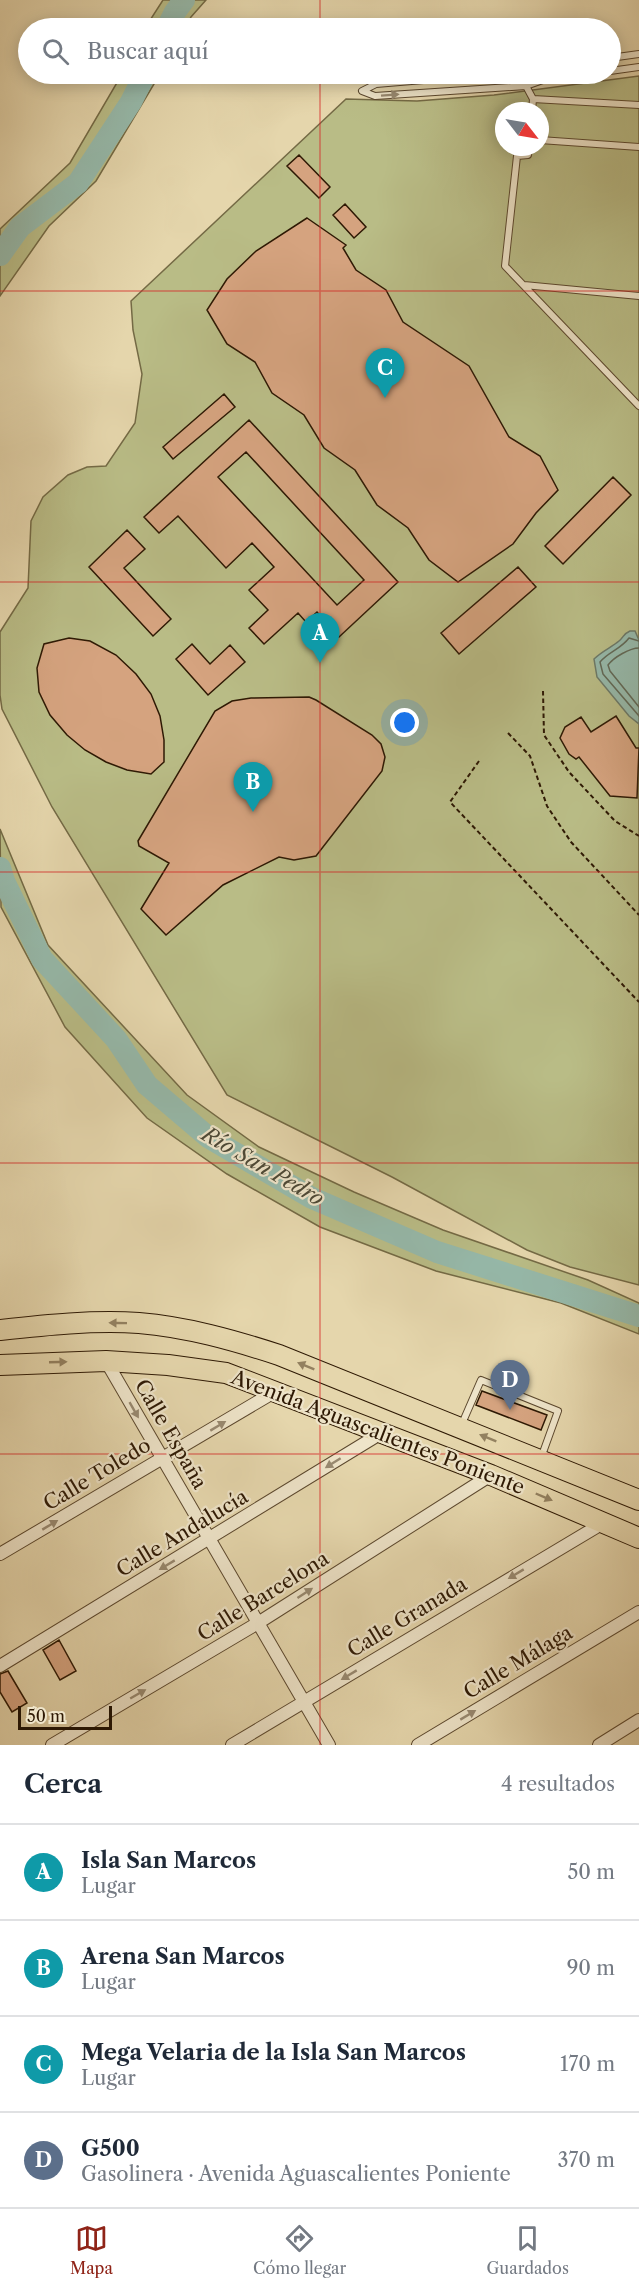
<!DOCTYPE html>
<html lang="es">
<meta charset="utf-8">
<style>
:root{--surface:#fff;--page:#f2f2f3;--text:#1f2937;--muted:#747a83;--line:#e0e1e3;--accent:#8f2418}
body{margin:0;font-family:"Libre Caslon Text",serif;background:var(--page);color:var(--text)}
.compass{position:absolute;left:495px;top:102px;width:54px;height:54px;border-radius:50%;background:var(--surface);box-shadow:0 3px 15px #0003;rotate:121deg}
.scale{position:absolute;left:18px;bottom:15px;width:94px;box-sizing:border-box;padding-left:6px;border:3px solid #2e1904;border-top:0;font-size:16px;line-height:21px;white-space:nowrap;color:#2e1904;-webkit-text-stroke:4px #eee4c9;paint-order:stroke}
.you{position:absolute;left:405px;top:723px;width:21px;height:21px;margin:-15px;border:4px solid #fff;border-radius:50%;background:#1a73e8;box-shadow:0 0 0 9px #1a73e833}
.badge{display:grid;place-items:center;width:39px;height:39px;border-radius:50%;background:var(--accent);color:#fff;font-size:20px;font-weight:700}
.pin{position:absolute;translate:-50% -50px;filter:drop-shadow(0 2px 3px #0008)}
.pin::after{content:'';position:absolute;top:32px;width:21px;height:18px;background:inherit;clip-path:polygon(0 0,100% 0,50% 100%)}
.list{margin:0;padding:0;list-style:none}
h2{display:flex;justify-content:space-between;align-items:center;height:78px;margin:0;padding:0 24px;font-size:26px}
h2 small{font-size:20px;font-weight:400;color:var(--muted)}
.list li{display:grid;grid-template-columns:39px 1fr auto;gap:18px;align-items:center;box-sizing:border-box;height:96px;padding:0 24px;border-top:2px solid var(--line)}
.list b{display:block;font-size:22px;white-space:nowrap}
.list p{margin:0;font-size:20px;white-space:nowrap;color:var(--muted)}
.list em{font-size:20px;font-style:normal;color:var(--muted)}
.icon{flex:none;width:33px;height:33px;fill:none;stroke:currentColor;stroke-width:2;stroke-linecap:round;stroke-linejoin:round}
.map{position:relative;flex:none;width:639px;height:1745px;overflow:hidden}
.search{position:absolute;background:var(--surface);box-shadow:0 3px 15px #0003;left:18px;right:18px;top:18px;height:66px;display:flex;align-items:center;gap:15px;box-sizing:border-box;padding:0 21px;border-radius:33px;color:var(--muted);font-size:22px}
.sheet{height:462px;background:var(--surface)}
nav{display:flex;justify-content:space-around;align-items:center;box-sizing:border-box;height:84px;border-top:2px solid var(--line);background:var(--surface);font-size:16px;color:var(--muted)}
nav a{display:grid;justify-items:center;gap:3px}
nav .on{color:var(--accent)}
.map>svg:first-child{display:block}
</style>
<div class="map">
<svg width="639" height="1745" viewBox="0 0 639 1745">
<rect width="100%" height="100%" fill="#e5d6ac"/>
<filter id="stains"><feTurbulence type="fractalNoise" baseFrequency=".00333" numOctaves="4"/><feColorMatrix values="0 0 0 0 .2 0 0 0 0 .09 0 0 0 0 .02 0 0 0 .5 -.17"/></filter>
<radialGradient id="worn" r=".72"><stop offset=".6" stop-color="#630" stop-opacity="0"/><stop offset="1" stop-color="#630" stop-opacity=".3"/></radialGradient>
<path fill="#b9bc86" stroke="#746a45" stroke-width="1.5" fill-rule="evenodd" d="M163,0H206L191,17L185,28H145Z
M122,74H160L96,181L49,226L0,296V229L70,163Z
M639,76V1285L570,1267L527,1250L392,1177L227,1095L52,807L2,709L0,695V632L28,588L31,521L43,497L68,475L87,467L106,466L135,423L142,374L133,330L131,301L346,99L417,101L494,95ZM504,111H540V147H504Z
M0,829L48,945L187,1095L259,1147L354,1192L443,1230L588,1280L639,1303V1334L561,1303L436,1271L320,1227L227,1174L147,1118L65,1027L1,907Z"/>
<path fill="#96b9aa" stroke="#6c7968" stroke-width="1.5" d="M630,631H635L639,640V724L629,716L597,677L594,659C602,651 612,647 619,641C624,637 623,634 630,631Z"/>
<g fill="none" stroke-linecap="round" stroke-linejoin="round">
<path stroke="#626957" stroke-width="1.5" d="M639,641L629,638C621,649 608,652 600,662L603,674L639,716
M639,648C630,648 614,657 608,665L610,671L639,707"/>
<path stroke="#96b9aa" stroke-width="22" d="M167,28L175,12L184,0
M0,255L20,227L78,183L131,102L145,74
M0,868L4,881L42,959L116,1039L147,1085L208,1137L312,1198L437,1252L639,1316"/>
</g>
<path fill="#d5a37f" stroke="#2e1904" stroke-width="1.5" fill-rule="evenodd" d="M299,155L330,187L319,198L287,166Z
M345,204L366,227L354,238L333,215Z
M307,218L346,245L343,248L356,270L386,290L403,322L469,366L509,437L540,456L558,490L536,513L513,544L458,582L429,560L408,528L377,505L355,470L324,448L304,415L272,393L255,362L227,344L207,310L227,279L256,251Z
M224,394L235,407L173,459L163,447Z
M249,420L398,582L339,637L317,612L306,622L298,613L264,644L249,628L268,610L249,590L274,567L252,543L226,568L178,516L159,533L144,517ZM246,452L364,580L337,605L218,477Z
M613,477L631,495L563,564L545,546Z
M127,530L145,549L124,568L171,619L153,636L89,567Z
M518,567L536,587L459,654L441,633Z
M69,638L90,641L116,655L136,674L151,694L160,716L164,740V762L151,774L127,770L106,762L85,750L67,735L50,715L39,692L37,668L44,644Z
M192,644L210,664L230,645L245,662L208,695L176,659Z
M309,697L316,700L372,735L381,744L385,757L382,771L316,856L294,860L279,857L223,885L166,935L141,909L169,863L139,846L138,841L215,711L232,701L251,698Z
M616,716L636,748H639L637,798L610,796L579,757L576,759L569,754L560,738L565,727L581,717L591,732Z
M482,1391L547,1415L541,1430L476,1405Z
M59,1640L76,1671L60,1680L43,1650Z
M8,1671L27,1703L12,1712L0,1692V1674Z"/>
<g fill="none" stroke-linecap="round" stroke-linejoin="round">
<g stroke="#5c482e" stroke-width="8">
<path id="lane" d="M610,58L639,54
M610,71L639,67
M495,74L376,84L362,91L375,96L526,86L543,80L593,74
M522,74L526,86L533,99L639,105
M532,111L533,99
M540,140L639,147
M529,147L528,155L517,156L505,266L639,406
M524,285L639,296
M461,1426L481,1380L558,1411L541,1458"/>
</g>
<g stroke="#5c482e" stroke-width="14">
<path id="street" d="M106,1361L329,1745
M0,1554L276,1391
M0,1666L383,1432
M52,1745L258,1623L491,1475
M232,1745L603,1523
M418,1745L639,1612
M599,1745L639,1720"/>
</g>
<g stroke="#2e1904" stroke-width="22">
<path id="primary" d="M0,1330C46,1325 93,1320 139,1323C187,1327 233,1340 279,1355L639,1500
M0,1365L106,1361L168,1365L226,1373L491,1475L639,1538"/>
</g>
<path stroke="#2e1904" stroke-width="2" stroke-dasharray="4.5 3" stroke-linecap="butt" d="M543,691L544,735L569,772L615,821L639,836
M508,733L530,756L547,806L571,842L639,915
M479,761L450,802L639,1002"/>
<use href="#lane" stroke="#eee4c9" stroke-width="6"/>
<use href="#street" stroke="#eee4c9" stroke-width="12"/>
<use href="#primary" stroke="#e5d6ac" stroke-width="20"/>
</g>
<defs><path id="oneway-solid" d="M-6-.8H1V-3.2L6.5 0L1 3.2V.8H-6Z" transform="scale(1.5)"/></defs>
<g fill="#988970">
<use href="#oneway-solid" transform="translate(390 95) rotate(-4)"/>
<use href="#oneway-solid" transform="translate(134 1410) rotate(60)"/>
<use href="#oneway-solid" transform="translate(218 1426) rotate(-31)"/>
<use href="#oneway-solid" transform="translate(333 1463) rotate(148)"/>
<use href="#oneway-solid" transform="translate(50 1525) rotate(-31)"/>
<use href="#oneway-solid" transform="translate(167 1565) rotate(149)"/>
<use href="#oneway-solid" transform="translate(516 1574) rotate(149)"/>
<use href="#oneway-solid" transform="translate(305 1593) rotate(-33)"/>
<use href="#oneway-solid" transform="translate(349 1675) rotate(149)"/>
<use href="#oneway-solid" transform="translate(138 1694) rotate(-30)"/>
<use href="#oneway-solid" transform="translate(468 1715) rotate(-31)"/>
</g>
<g fill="#938160">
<use href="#oneway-solid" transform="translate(118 1323) rotate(-179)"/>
<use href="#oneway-solid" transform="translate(58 1362) rotate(-2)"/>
<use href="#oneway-solid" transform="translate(306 1366) rotate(-158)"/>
<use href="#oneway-solid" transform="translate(488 1438) rotate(-158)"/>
<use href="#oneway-solid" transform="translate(544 1497) rotate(23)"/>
</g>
<path fill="none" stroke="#d62828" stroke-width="1.5" stroke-opacity="0.55" d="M320,0V28M320,74V1745M0,291H639M0,582H639M0,872H639M0,1163H639M0,1454H639"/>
<g text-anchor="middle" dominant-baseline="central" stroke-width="4.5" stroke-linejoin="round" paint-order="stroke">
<g font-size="20" fill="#2e1904" stroke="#eee4c9">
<text transform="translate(378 1432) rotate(21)">Avenida Aguascalientes Poniente</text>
<text transform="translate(171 1434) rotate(60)">Calle España</text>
<text transform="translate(97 1474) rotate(-31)">Calle Toledo</text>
<text transform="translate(182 1533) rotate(-31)">Calle Andalucía</text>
<text transform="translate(263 1596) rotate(-32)">Calle Barcelona</text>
<text transform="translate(407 1617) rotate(-31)">Calle Granada</text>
<text transform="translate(518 1662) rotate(-31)">Calle Málaga</text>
</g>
<g font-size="21" font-style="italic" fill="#4d4936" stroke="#eee4c9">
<text transform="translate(263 1166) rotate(30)">Río San Pedro</text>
</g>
</g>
<rect width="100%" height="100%" filter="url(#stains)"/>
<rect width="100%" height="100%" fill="url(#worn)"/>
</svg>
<svg class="compass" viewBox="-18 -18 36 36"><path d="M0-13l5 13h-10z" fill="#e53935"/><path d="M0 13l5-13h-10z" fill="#747a83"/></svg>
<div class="scale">50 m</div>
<div class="you"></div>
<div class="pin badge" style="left:320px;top:663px;background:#0f9aa8">A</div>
<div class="pin badge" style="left:253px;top:812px;background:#0f9aa8">B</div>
<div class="pin badge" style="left:385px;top:398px;background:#0f9aa8">C</div>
<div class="pin badge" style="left:510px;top:1410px;background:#5c6f8a">D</div>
<div class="search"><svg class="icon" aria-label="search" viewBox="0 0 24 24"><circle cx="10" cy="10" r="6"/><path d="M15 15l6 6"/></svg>Buscar aquí</div>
</div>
<section class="sheet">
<h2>Cerca<small>4 resultados</small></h2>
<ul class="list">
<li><span class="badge" style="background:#0f9aa8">A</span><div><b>Isla San Marcos</b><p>Lugar</p></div><em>50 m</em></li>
<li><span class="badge" style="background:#0f9aa8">B</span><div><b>Arena San Marcos</b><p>Lugar</p></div><em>90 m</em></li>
<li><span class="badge" style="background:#0f9aa8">C</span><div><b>Mega Velaria de la Isla San Marcos</b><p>Lugar</p></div><em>170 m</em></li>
<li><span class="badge" style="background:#5c6f8a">D</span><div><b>G500</b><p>Gasolinera · Avenida Aguascalientes Poniente</p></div><em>370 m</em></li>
</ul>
</section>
<nav>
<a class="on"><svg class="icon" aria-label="map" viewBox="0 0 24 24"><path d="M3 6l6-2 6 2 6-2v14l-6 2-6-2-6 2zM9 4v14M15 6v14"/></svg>Mapa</a>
<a><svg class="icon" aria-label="directions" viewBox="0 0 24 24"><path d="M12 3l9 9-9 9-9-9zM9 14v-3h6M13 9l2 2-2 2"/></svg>Cómo llegar</a>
<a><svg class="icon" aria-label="saved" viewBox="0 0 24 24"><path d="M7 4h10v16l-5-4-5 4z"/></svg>Guardados</a>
</nav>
